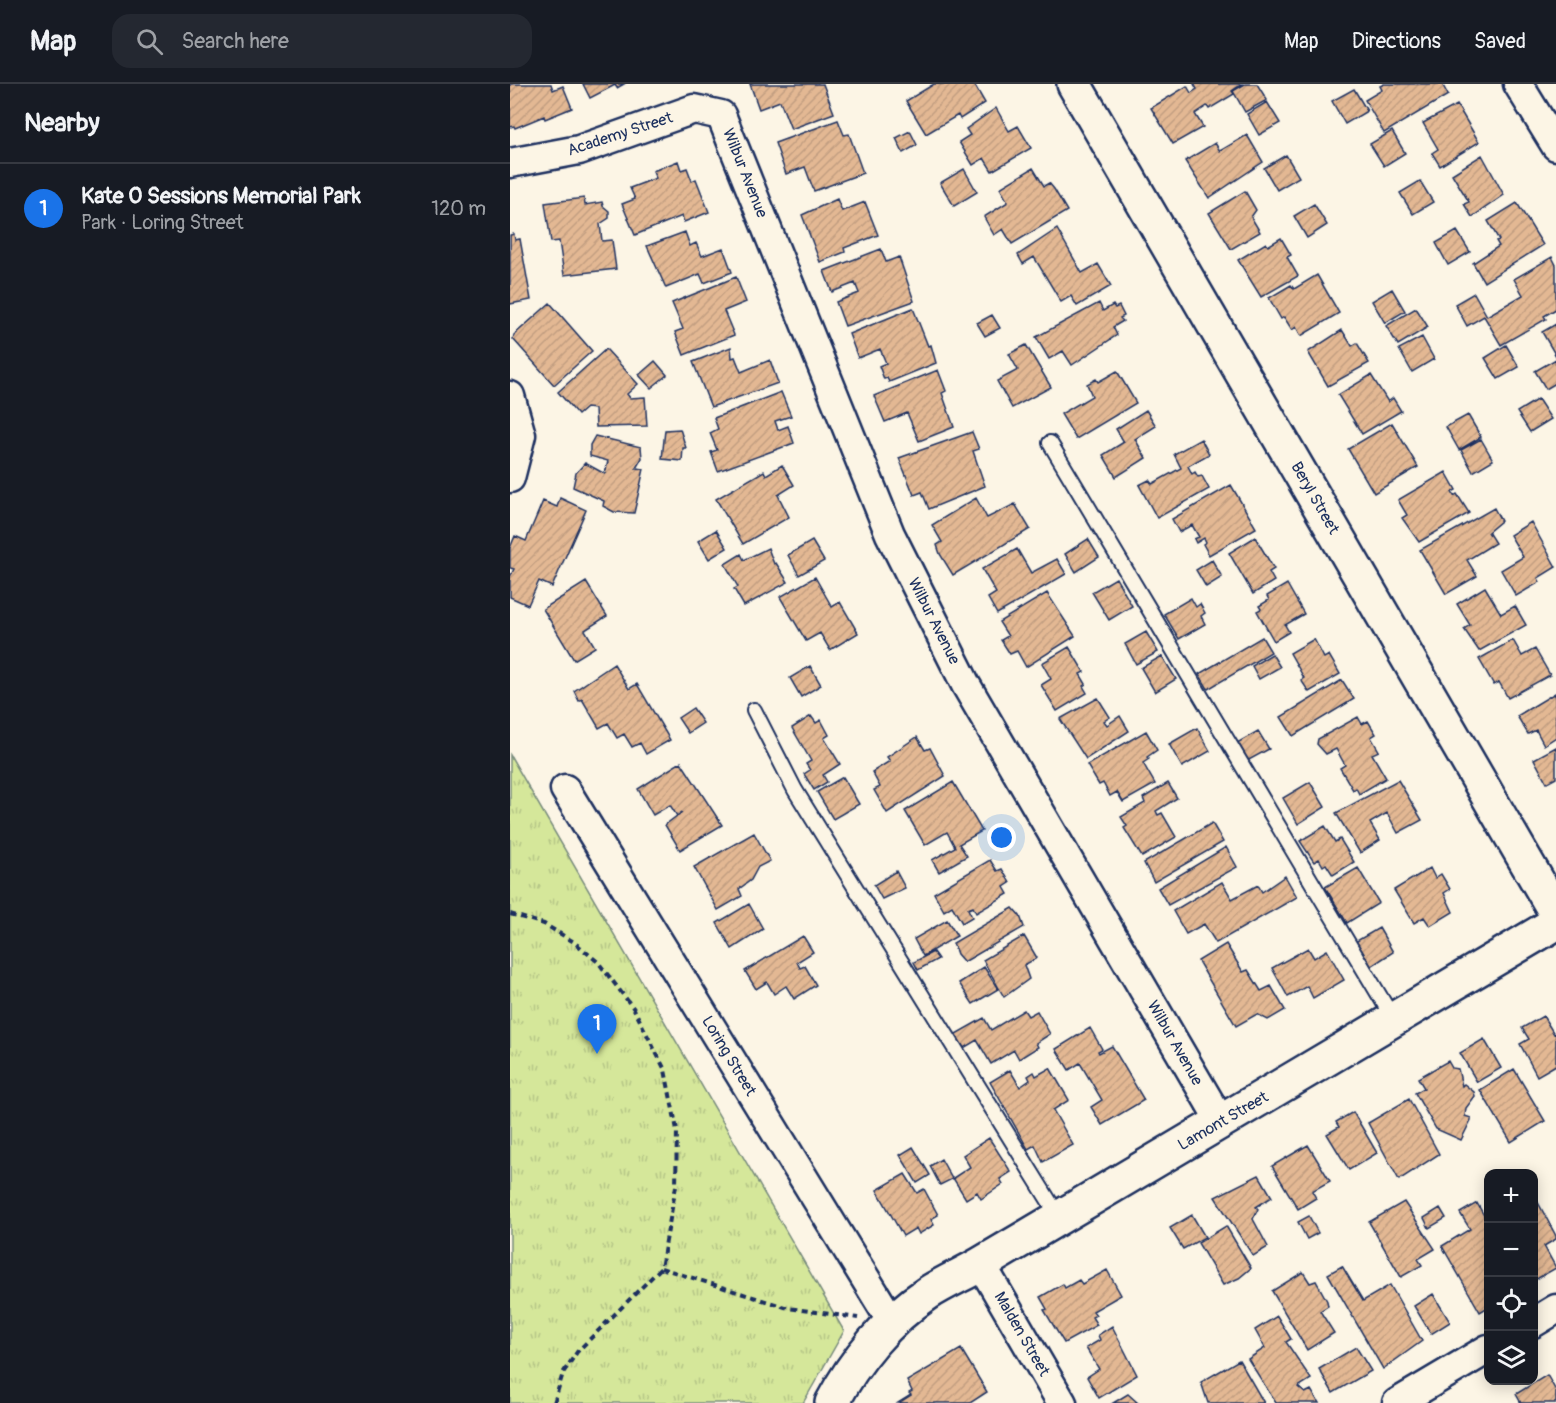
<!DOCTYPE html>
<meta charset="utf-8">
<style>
:root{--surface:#171b24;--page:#242831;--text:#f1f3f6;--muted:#9ea1a6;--line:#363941;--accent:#1a73e8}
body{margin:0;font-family:Pangolin,sans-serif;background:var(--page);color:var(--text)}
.controls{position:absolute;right:18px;bottom:18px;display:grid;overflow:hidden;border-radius:12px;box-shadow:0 3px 15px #0003}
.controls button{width:54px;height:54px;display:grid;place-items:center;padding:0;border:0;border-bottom:2px solid var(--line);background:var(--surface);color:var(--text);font:30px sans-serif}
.you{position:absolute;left:492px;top:754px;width:21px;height:21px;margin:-15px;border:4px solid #fff;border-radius:50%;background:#1a73e8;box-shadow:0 0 0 9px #1a73e833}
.badge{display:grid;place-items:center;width:39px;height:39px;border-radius:50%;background:var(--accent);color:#fff;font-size:20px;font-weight:700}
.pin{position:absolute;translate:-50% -50px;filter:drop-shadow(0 2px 3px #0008)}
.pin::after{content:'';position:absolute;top:32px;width:21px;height:18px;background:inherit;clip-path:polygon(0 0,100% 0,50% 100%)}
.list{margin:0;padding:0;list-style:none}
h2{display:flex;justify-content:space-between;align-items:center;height:78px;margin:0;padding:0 24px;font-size:26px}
h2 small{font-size:20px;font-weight:400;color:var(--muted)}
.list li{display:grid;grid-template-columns:39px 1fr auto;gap:18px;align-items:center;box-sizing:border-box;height:90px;padding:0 24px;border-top:2px solid var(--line)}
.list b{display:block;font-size:22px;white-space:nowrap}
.list p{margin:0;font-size:20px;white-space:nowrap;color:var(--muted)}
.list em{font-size:20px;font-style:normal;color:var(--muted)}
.icon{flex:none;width:33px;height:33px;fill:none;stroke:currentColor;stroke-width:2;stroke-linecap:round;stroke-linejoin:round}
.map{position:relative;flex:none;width:1046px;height:1319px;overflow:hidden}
header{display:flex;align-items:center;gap:36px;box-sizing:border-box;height:84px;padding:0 30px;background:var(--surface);border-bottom:2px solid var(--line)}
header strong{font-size:28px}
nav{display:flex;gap:33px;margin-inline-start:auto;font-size:21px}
.search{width:420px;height:54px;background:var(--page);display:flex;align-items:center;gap:15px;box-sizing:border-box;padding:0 21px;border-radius:18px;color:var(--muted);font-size:22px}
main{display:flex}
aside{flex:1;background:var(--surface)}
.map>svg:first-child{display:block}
</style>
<header>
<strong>Map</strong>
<div class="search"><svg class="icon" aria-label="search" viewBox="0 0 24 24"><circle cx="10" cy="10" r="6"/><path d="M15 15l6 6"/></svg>Search here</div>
<nav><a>Map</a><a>Directions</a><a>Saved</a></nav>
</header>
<main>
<aside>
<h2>Nearby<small></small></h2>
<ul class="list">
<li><span class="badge">1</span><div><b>Kate O Sessions Memorial Park</b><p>Park · Loring Street</p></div><em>120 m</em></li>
</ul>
</aside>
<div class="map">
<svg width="1046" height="1319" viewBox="0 0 1046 1319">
<defs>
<pattern id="park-tufts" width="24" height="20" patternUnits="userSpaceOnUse" patternTransform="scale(1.5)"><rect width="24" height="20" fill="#d5e79a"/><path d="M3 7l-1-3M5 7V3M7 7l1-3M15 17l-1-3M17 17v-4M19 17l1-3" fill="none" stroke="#b6c687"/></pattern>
<pattern id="building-hatch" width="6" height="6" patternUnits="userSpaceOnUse" patternTransform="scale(1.5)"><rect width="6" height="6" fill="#e3b893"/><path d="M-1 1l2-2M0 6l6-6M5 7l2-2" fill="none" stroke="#c29e81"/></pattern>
</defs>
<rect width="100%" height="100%" fill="#fcf5e5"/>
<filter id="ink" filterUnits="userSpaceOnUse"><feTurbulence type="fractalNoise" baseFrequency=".0167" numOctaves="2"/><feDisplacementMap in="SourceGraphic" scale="12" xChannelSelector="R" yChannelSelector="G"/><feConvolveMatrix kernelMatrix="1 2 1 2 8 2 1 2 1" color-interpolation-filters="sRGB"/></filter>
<g filter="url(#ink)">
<path fill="url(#park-tufts)" stroke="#788b7c" stroke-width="1.5" d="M0,671L334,1247L293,1319H0Z"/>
<path fill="url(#building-hatch)" stroke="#1b2f5e" stroke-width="1.5" d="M0,0H41L43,6L53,2L62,24L35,35L34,32L5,44L4,42L0,43Z
M73,0H114L107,4L105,1L80,14Z
M240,0H313L324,29L281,45L270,17L249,25Z
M424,0H464L475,19L450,35L448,31L416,50L396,17Z
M684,0H732L722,7L724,10L699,25L697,22L685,30L693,43L663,60L641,24L677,2L681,9L687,5Z
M735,0H747L757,16L735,28L723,7Z
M874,0H932L938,11L874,49L855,16L872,6L870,2Z
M844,5L857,27L835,40L822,17Z
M757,18L770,39L749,51L737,30Z
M947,21L969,58L930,82L922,69L928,65L913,39Z
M486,24L499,47L508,42L521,64L482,87L474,74L463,81L449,58L460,51L456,45Z
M328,36L334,51L339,50L353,89L304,107L295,83L276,90L265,59Z
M400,47L407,61L393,69L386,54Z
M882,47L895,69L874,82L860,60Z
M737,51L753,78L699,114L675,77L705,59L710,67Z
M776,71L789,93L767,106L754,84Z
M972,71L994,111L962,133L954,120L959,118L942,90Z
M168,77L171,86L177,84L182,97L186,95L199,128L174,138L172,132L125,151L112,120L125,115L120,104L146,94L143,87Z
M523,84L534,102L539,99L544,105L557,127L502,160L493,145L484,151L474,133L498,118L490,104Z
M454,85L467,108L444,122L430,99Z
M910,97L923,118L903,130L890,109Z
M735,107L746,126L741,133L750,148L721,165L699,129Z
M74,114L75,121L92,118L93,122L99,127V134L90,140L92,157L102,156L106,185L54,191L49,157L41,158L35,119Z
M327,115L332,127L355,118L368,151L334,164L335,168L310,178L292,131Z
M1007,119L1033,161L974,198L963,179L989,162L986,157L989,156L978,137Z
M804,120L817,141L797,154L784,132Z
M547,145L572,189L588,180L601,202L567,222L561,212L551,218L524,173L513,180L508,171Z
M947,147L960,168L938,181L926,159Z
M175,148L180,162L186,159L192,172L213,164L222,188L194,199L190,190L156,204L137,162Z
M4,150L5,156L10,155L21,216L0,220V151Z
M771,154L781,171L777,173L788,192L751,213L728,176L756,159L758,162Z
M371,165L376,178L389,173L404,217L335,242L326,218L349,209L345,199L322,208L314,187Z
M1042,173L1046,181V225L1034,232L1036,235L991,261L974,232L957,242L945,220L964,209L977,232L1013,211L1004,195Z
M807,191L829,229L791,252L786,243L782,246L774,233L771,235L759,214L781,201L784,205Z
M226,193L236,218L214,227L224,251L174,271L165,248L173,245L162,219Z
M882,205L895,227L875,239L862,217Z
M40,219L82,267L44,301L3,255L4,251Z
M589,219L593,227L603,221L605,224L609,222L614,232L610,234L613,237L603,243L607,251L562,281L553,267L539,275L526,253Z
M403,224L418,262L421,261L426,279L379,298L377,294L374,295L369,282L376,279L370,265L348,274L339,250Z
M906,224L918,243L888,261L876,242Z
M482,231L490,244L475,252L467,239Z
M1046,240V272L1032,248Z
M832,246L842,262L847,259L859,279L818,302L798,268Z
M912,253L924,275L902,288L889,265Z
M516,261L541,303L502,324L487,297L508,286L499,270Z
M996,261L1009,283L988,295L975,274Z
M221,263L222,274L225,273L231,288L260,276L268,299L201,323L183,278Z
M96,265L128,300L117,310L120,314L135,313L137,342L86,343L85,325L76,324L68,331L48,308Z
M1046,275V299L1036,305L1025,287Z
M145,277L157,291L141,304L129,291Z
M428,286L436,307L432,309L444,343L409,357L397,329L375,338L364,312Z
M607,287L626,319L566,355L551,330L582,312L577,300L586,295L588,298Z
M861,291L878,318L883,314L891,327L852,350L828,311Z
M271,308L281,332L265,337L268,346L278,342L284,359L208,387L201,368L207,366L200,349L208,345L204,334Z
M1028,315L1041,335L1020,348L1007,328Z
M636,326L646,342L625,355L636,374L606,393L593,371L614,358L606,345Z
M958,331L971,353L949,366L936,343Z
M882,339L908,383L864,409L838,365Z
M170,345L176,364H173L172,377L152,375L155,346Z
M462,348L469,365L463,367L475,402L419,425L412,408L404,411L389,374Z
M85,352L131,363L132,374L126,384L134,385L124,429L104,428L93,422L94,417L63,403L66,389L75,379L95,390L98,377L80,372V361Z
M691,355L699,370L678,382L682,390L685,388L688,393L692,392L699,405L647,434L629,401L639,396L642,400L671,384L664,370Z
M971,355L983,376L963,388L951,366Z
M272,381L284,401L268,411L279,433L233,460L206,415L254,387L256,391Z
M936,388L946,406L942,408L944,412L947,410L959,429L909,458L892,434L897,431L888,416Z
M721,401L746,444L699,471L693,460L696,458L694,454L686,459L684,455L689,453L682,441L669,448L662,435Z
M50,414L76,426L42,503L29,497L18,521L0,513V493L4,485L0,484V464L5,452L16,457L33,417L47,423Z
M466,414L477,434L505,420L520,445L443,491L430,470L427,461L432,458L422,441Z
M984,424L991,437L978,448L985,459L957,476L967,492L936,510L910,466Z
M1021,438L1046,483L1028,494L1030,498L1006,512L991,486L1013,473L1000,451Z
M206,446L217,464L199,475L188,457Z
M745,453L764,485L759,488L764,497L743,510L719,469Z
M578,455L589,473L566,488L555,470Z
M302,457L314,477L289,491L278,471Z
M258,464L264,480L266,479L278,498L234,522L224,505L228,503L215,480L231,470L234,476Z
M507,465L521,489L547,475L556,490L487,530L478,514L486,509L472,485Z
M702,476L712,493L696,503L686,486Z
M305,493L322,523L330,518L348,549L320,566L310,549L296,557L270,513Z
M606,494L622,522L599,536L582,508Z
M76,498L97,532L75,546L85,563L64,576L33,525Z
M777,500L794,530L775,541L779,548L764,557L747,527L751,525L749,522L759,516L757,512Z
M975,503L991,530L1005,522L1016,541L969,567L954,545L960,541L947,520Z
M537,509L565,552L516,583L507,567L500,570L491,556L498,552L489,538Z
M681,514L686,523L690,520L695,529L691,532L695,540L669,555L654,530Z
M636,548L648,568L626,580L615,560Z
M752,553L761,568L698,605L689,590Z
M804,555L814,574L819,571L830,590L799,608L791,596L794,594L780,569Z
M1003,556L1012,572L1025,565L1040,591L998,614L989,598L984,601L969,575Z
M559,563L574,588L570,590L576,600L573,602L577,609L547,627L531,601L541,595L532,579Z
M762,570L770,583L749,595L742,582Z
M652,572L666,595L645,608L631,584Z
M104,580L119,605L127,600L160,656L136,670L130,659L122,663L114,650L107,654L98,639L89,644L72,615L69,617L64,607Z
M300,582L311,601L291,613L280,594Z
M832,596L844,615L783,652L771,633Z
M1045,609L1046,653L1034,661L1026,646L1018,650L1007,632Z
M588,614L600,633L594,637L597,641L610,632L619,647L576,675L550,635Z
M183,624L193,639L178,649L168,634Z
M301,632L306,639L311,636L319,651L314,654L330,680L313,691L317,698L304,706L294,690L300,686L296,680L301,677L282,644Z
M848,633L852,640L858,637L866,650L861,653L869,667L862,670L876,694L849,710L846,704L843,706L830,684L835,681L826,665L816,670L807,660L808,655Z
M687,644L700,667L672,683L659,660Z
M636,647L647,666L637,673L639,675L633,679L645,700L613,718L607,708L600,712L593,699L589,701L577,681Z
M748,647L759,665L737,677L727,659Z
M407,653L415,666L420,664L435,692L377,729L364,706L370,703L362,688L380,677L377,673Z
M1046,663V694L1037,699L1024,675Z
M171,678L212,741L170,766L155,741L172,728L167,732L160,721L143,731L128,705Z
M333,693L349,720L323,735L307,708Z
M888,696L912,736L888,749L877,729L860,739L870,756L850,769L826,729Z
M443,698L472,747L449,760L457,772L429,788L422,776L445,763L437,748L415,761L395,727Z
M800,698L815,723L788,740L773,714Z
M658,699L667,714L646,727L648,731L652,729L666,753L632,773L614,744L617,742L611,733L635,719L633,714Z
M702,739L713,758L644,798L634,779Z
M815,742L825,758L830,755L844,778L823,791L816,780L813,782L809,775L804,778L790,757Z
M244,749L260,777L248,783L241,796L229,805L232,812L208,826L184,783Z
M716,763L727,783L658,821L648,804Z
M480,776L487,787L492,785L500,799L494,803L498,810L466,829L463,823L458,825L462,833L452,839L442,822L434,827L424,809Z
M848,784L869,819L837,839L815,803Z
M920,784L925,794L931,790L940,805L934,809L943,828L920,842L914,833L904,839L884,806Z
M386,787L395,804L372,815L364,801Z
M775,792L787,813L706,859L694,840L676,850L663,827L712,798L722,815L748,801L752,808Z
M239,820L253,845L222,865L207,839Z
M503,824L510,832L514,843L454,878L447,870L443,859Z
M437,836L447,852L413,872L404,855Z
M869,844L883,868L860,883L845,858Z
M293,852L303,868L287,878L290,884L295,882L306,901L284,915L276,902L264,910L257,898L246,905L235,887Z
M514,852L527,874L514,881L519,895L494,913L473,876Z
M716,860L733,888L738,886L751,907L761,902L775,926L758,936L747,930L726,942L688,877Z
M798,864L804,874L817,866L834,896L803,914L797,902L778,913L762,884Z
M423,868L428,875L408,886L404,878Z
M474,883L488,905L463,920L449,899Z
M514,926L518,932L527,927L540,950L526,959L528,963L509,975L504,966L481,980L467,956L452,965L444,951L474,934L481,946Z
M1033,932L1044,950L1046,949V981L1027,992L1010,960L1019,955L1012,944Z
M580,944L592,965L588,967L589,969L602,962L634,1016L592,1041L581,1023L592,1016L570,979L559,986L546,965Z
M974,955L991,984L967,998L950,969Z
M938,977L942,984L948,985L952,1002L954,1000L964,1008L965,1012L956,1024L955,1032L961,1034V1036L951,1056L926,1045L905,1009L914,1004L908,994Z
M540,984L559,1016L543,1026L563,1061L533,1078L525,1061L518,1065L480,998L500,986L510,1003L520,996L518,992L524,988L526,992Z
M1004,985L1035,1037L1001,1058L970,1006Z
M899,1015L929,1070L889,1096L858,1039Z
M843,1028L867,1069L839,1086L817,1050L829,1043L826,1038Z
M479,1054L501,1088L490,1095L493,1100L471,1115L467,1108L456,1115L443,1094L460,1083L453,1071Z
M798,1061L820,1097L802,1107L806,1114L788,1125L762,1082Z
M403,1063L420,1091L407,1099L390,1071Z
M431,1075L442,1095L430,1101L420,1082Z
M395,1090L407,1109L414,1105L428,1131L421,1135L424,1141L409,1150L406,1144L393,1152L367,1106Z
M749,1091L762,1113L746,1123L748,1125L743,1135L758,1163L743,1172L705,1113Z
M1024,1111L1046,1152V1155L1034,1162L1046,1184L1023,1197Z
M894,1118L925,1165L908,1175L912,1181L891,1193L859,1138Z
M967,1119L978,1139V1223L970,1228L932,1162L960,1145L950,1129Z
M930,1124L936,1134L919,1144L914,1134Z
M682,1131L695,1153L673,1165L660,1144Z
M799,1132L808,1149L797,1155L788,1138Z
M716,1142L741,1184L729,1194L713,1201L688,1159Z
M832,1182L853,1217L880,1201L912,1257L873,1285L818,1190Z
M597,1186L611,1211L583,1227L586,1231L582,1233L587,1241L554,1259L534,1226L537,1225L530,1213L553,1200L555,1204L569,1196L572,1200Z
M793,1188L800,1199L806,1197L817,1217L818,1222L810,1227L824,1249L797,1266L762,1207Z
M923,1210L940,1238L921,1250L904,1222Z
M767,1232L781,1255L776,1258L801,1295L788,1303L795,1309L801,1306L809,1319H766L738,1275L755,1264L745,1246Z
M602,1242L627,1291L589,1314L577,1293L589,1285L576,1264L590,1256L588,1251Z
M846,1263L861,1287L823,1309L809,1285Z
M451,1265L477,1308L460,1319H388L401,1311L399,1309L402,1307L397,1297Z
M729,1276L754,1319H698L691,1298Z
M1037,1291L1046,1307V1319H1011L1006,1310Z
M618,1310L628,1319H603Z"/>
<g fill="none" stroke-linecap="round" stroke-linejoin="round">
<g stroke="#1b2f5e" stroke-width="18">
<path id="lane" d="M540,359L884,936
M244,626L285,706L549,1133"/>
</g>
<g stroke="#1b2f5e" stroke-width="33">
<path id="street" d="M1008,0L1046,62
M0,79L69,66L184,25L211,31L380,450L456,601L711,1038
M0,312L11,351L0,394
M55,705L382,1238
M471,1180L552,1319
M1023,1239L1046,1225
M887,1319L978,1265"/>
</g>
<g stroke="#1b2f5e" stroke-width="38">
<path id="secondary" d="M564,0L1046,829
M322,1319C344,1277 378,1235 418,1209C435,1198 454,1190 471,1180L1046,839"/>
</g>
<path stroke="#1b2f5e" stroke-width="4" stroke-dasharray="6 4.5" stroke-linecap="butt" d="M0,830L34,840L64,858L88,878L124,925L155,986L167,1046L166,1102L151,1184L67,1268L53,1289L44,1319
M151,1184L278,1224L348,1234"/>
<use href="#lane" stroke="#fcf5e5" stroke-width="14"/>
<use href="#street" stroke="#fcf5e5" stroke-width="28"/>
<use href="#secondary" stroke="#fcf5e5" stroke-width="33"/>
</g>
</g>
<g text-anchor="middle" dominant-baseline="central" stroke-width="4.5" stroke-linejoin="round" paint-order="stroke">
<g font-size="16" fill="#1b2f5e" stroke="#fcf5e5">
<text transform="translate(110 50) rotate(-18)">Academy Street</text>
<text transform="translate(235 89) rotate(68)">Wilbur Avenue</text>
<text transform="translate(805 414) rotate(60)">Beryl Street</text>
<text transform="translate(424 537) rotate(63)">Wilbur Avenue</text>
<text transform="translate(665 959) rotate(60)">Wilbur Avenue</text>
<text transform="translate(219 972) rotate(59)">Loring Street</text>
<text transform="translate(713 1037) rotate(-30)">Lamont Street</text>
<text transform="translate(512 1250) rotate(60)">Malden Street</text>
</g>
</g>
</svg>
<div class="controls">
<button>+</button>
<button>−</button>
<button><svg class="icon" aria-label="locate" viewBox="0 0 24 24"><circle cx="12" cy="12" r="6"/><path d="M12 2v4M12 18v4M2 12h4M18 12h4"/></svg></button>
<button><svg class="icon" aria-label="layers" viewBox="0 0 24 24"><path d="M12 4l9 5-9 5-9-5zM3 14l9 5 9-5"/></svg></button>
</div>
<div class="you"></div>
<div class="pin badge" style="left:87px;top:970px">1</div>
</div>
</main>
